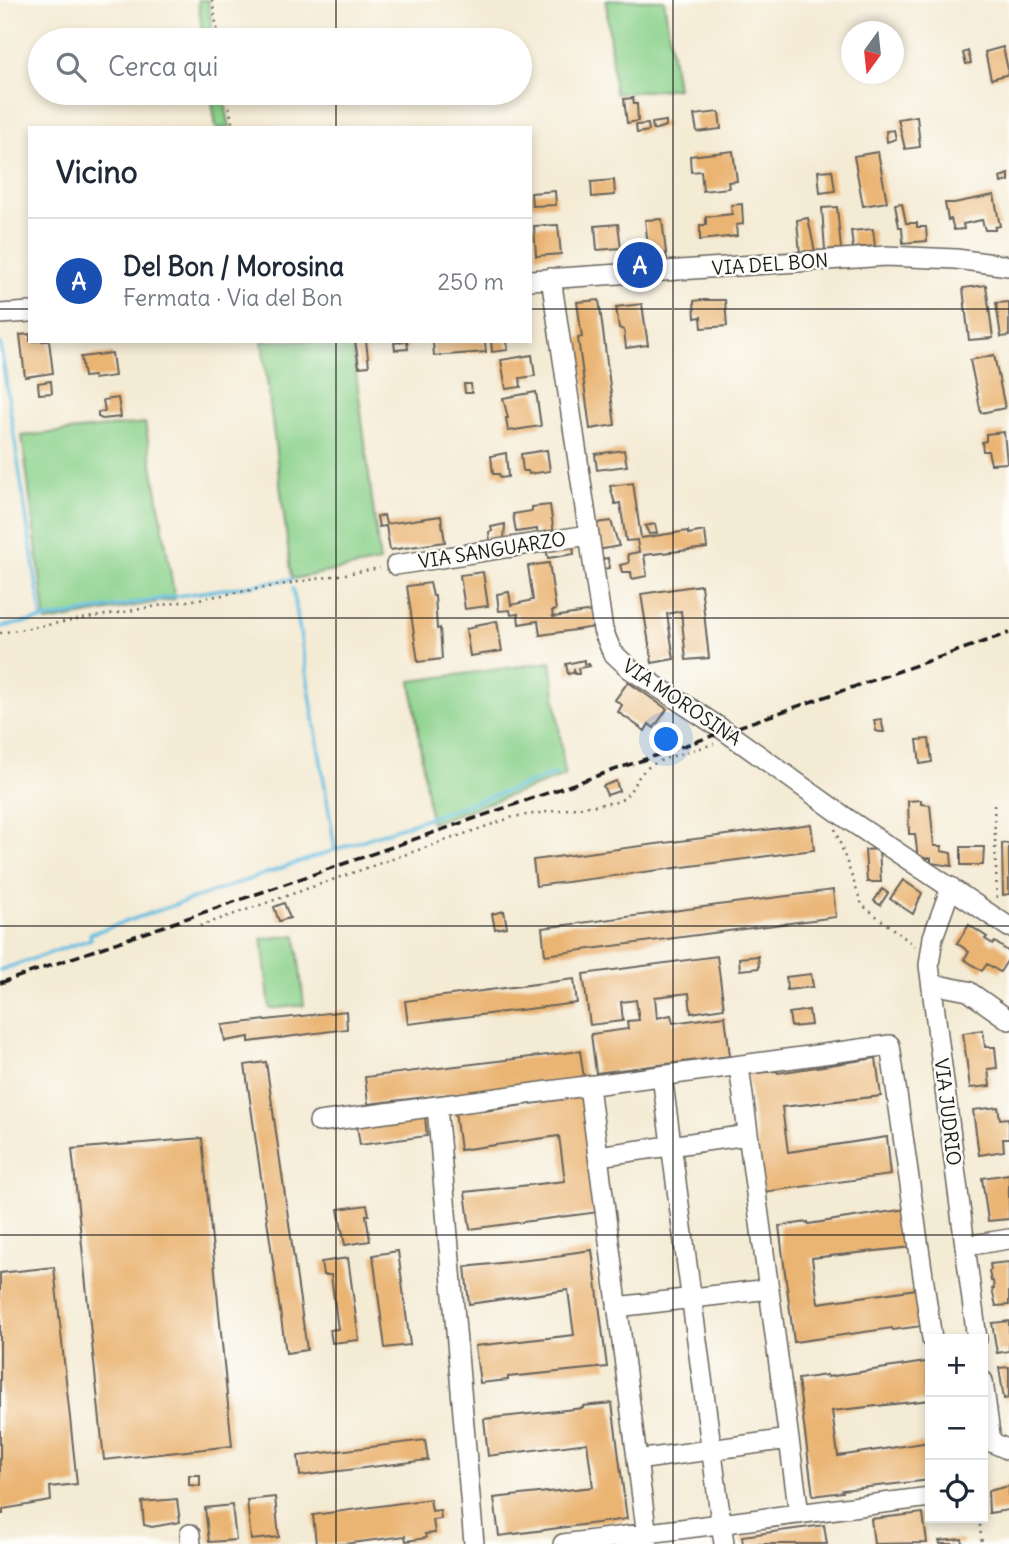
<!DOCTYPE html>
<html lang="it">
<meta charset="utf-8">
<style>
:root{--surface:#fff;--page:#f6f6f7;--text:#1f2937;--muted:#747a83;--line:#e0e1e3;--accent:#111827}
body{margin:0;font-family:Delius,sans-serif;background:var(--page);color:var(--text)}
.controls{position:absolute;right:21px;bottom:21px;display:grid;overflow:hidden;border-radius:0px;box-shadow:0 4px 10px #0003}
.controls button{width:63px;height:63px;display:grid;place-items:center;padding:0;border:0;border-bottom:2px solid var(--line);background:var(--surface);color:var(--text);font:35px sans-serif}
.compass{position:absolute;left:841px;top:21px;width:63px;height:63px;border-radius:50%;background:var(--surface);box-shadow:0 4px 10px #0003;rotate:195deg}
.you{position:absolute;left:667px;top:740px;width:24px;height:24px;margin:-18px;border:5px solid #fff;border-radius:50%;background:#1a73e8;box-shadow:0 0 0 10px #1a73e833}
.badge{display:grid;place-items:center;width:46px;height:46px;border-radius:50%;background:var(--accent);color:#fff;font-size:23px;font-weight:700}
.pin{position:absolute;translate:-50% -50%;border:4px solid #fff;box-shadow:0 2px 7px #0006}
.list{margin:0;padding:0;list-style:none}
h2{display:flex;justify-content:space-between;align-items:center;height:91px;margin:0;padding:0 28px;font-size:30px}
h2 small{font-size:23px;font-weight:400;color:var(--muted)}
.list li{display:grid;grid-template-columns:46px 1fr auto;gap:21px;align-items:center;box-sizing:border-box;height:126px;padding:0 28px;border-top:2px solid var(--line)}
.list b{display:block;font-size:26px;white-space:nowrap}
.list p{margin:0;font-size:23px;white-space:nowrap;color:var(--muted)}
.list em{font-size:23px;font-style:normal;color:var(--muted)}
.icon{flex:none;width:38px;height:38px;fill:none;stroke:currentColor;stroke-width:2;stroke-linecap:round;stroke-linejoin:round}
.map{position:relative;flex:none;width:1009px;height:1544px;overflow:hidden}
.search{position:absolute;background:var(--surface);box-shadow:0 4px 10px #0003;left:28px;top:28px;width:504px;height:77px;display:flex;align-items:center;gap:18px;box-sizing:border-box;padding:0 24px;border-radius:38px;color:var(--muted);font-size:26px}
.panel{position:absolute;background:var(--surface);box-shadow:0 4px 10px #0003;left:28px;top:126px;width:504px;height:217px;border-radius:0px}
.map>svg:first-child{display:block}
</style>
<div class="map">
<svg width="1009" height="1544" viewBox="0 0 1009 1544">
<rect width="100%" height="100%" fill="#fdfcf7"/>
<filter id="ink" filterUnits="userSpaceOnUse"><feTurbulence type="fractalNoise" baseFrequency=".0143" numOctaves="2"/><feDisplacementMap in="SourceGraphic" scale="14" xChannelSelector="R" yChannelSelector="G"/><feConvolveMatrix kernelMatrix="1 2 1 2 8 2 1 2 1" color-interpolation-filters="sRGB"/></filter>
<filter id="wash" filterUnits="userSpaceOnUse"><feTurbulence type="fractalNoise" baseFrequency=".00686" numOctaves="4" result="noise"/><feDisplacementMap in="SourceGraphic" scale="28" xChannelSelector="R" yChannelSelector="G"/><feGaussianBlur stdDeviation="1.57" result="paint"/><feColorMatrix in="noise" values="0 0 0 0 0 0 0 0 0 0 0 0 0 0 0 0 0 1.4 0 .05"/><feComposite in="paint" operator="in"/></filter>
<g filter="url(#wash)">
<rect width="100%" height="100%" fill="#f4ebd4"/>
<path fill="#8cd28c" stroke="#547754" stroke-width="2" d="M198,0H208L214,40H203Z
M606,0H664L677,88L615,94Z
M211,93H223L230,128H216Z
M262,341H352L380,562L292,579Z
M145,423L175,599L46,622L22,436Z
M551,662L565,776L431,823L411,681Z
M296,935L304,1005L270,1009L262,939Z"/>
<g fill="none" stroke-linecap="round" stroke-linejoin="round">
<path stroke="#62bde0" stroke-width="3.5" d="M0,343L42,620
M293,589L335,849
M0,627L170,597L292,579
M0,970L91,939L90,934L556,774"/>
</g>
<g id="blocks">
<path fill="#eab472" d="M1003,47L1009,74L991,79L985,52Z
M968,51L971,63L966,64L963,53Z
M633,98L634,104H637L638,121L627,123L624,99Z
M719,112L721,129L697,132L694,115Z
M917,116L920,147L905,149L898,119Z
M666,121V126L653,130L652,123Z
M648,124L649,131L637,133L636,125Z
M894,130L896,139L887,142L886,131Z
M733,151L737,181L728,182L729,188L703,191L701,171L691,172L690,156Z
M878,152L887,202L863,206L854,156Z
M832,170L835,191L820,193L818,171Z
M1009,174V181L1001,183L1000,177Z
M614,180L615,195L592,197L591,182Z
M555,191L556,205L532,206L531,193Z
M994,195L1000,226L995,227V230H985L982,220L963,224L964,229L954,230L951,219L948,220L945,203H954Z
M902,203L906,223H917V227H926L927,241L903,243L902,227H899L895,204Z
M742,204L743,224L736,225L737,236L700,240V225H706V217L732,214L731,205Z
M837,207L841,249L825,250L822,208Z
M808,218L815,252L800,254L797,220Z
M662,219L667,261L650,263L645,220Z
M618,224L621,248L597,250L595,226Z
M558,225L561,254L536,256L534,226Z
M873,229L875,246L853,248L851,231Z
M986,285L993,338L969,340L963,288Z
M599,300L615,425L590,429L578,338L582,337L577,302Z
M700,300H725L727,326L702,328L701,317L695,318L694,301Z
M1009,302V336L1001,337L996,303Z
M642,304L648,345L626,348L624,330L619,328L616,307Z
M30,334V341H49L53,373L25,377L20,335Z
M355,341H366L369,366L359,367Z
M407,341L408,349L395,350L394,343Z
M433,341H485L486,352L434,356Z
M491,341H507L508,350L492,352Z
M112,353L115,376L94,379L93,376L84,377L81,357Z
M532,355L535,376L520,378L521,387L506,389L501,360Z
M994,355L1005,408L981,413L970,360Z
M51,381L52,393L39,394L38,383Z
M464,384H471L472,393H465Z
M536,392L541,426L508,431L506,418H508L503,398Z
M118,398L121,417L102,419L98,417V412L105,411L103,400Z
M1004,432L1007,463L991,464L988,451H983L982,442L986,441V434Z
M547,450L550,471L529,474L528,471H523L521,454Z
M624,450L627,466L597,470L595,454Z
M506,453L508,477L500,478L499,474H493L491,456Z
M633,483L641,538L688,531V534L705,531L707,548L644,555L647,576L632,579L631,572H622L620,565L629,563L628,554L639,552L637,540L626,541L620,503L615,504L610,486Z
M550,505L554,534L538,537L537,529L516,532L513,514L532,511V507Z
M384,515L386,524L441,516L445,542L390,550L386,526L379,527L377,517Z
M611,521L619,546L598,550L596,523Z
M505,524L504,540L490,542L489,532L492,531L491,527Z
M655,524L657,533L649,534L645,526Z
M573,544L574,554L548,558L546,548Z
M608,558L609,568L603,569L602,559Z
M549,563L556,610L552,611L553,617L593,611L596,627L540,635L538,621L519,624L518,614L511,615L510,610L499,611L497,594L509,592L511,605L533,600L528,566Z
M483,572L488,606L465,609L460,575Z
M430,583L433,596H435L437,629L440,628L442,659L418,662L407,586Z
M701,585L709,658L686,660L681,611L667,614L674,659L652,663L641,594Z
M497,621L502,651L470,656L466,629L476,627L475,625Z
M584,660V664H589L590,666L578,668L579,674H575L574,670L573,673L568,674L566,664Z
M628,682L667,709L654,728L649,724L645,731L618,712L622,705L615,700Z
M881,719L884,732H880L876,731L874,720Z
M929,739L932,762L920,764L917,740Z
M616,781L619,791L607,795L603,786Z
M921,800V804L930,805L934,846H942L941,851L951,853L952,866L931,863V858H918L915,834H909L908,801Z
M811,824L814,850L536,886L533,860Z
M1002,843L1009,844V894L1003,895Z
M961,847H984L983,865H961Z
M879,849L881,882H867L865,850Z
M903,880L922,893L913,914L890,899Z
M882,889L888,893L880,905L874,901Z
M833,890L836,917L545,955L542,928Z
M284,903L290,918L279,921L274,907Z
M504,911L507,927L495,929L492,914Z
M969,925L987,937L985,939L993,944L995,942L1009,952V958L1000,972L987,964L982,971L964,959L969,952L957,943Z
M717,956L724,1008L691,1013L689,993L655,997L657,1018L671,1015L673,1023L725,1016L730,1056L596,1073L591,1034L628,1029L627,1021L639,1020L636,1000L621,1002L623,1021L590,1025L583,974Z
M758,956L759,968L740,970L739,958Z
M811,974L813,987L787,990L786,977Z
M574,979L577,1003L408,1024L405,1001Z
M809,1010L811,1025L791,1027L789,1013Z
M346,1011L347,1029L249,1042V1037L225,1041L222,1025Z
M983,1030L985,1047H995L997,1068L988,1069L990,1086L970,1088L963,1033Z
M580,1051L584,1078L368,1104L365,1077Z
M876,1058L881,1096L782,1107L788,1152L887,1137L891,1175L763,1192L748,1074L777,1071L778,1073Z
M266,1062L307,1350L286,1353L245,1065Z
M584,1096L599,1212L470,1229L465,1192L565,1181L559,1136L460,1150L455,1112L484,1109V1111Z
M998,1107L1000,1119L1008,1118L1009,1122V1139H1003L1004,1151L979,1155L973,1110Z
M425,1117L427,1136L360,1145L357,1126Z
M202,1138L232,1446L104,1460L72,1149Z
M1009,1174V1219L988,1221L982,1178Z
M367,1205L369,1215H366L370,1241L345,1245L338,1209Z
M907,1209L912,1247L812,1258L818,1303L917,1289L922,1326L893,1330L892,1328L794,1342L779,1226L808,1222V1224Z
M592,1250L607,1367L508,1377V1380L480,1383L475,1346L574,1335L568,1290L469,1304L465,1267L564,1256L563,1254Z
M398,1251L410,1345L385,1348L373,1255Z
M348,1258L359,1340L332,1343L330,1330L338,1329L331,1275H323L321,1262Z
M1009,1262V1305L996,1306L992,1289H994L993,1281H991L989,1271L991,1270L990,1264Z
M54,1267L77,1484L50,1487L51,1501L3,1509V1514H0V1273Z
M1009,1321V1351L997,1353L992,1323Z
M926,1362L930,1400L832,1411L838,1456L930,1442V1480L842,1490L843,1492L813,1496L798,1379L827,1375V1377Z
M1009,1367V1398L1004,1399L999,1368Z
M612,1403L627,1519L499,1536L494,1498L593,1487L587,1443L488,1456L484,1419L583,1408V1406Z
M425,1440L428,1460L300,1476L298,1456Z
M189,1475H200V1486L189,1485Z
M1009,1486V1510L989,1513L988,1491Z
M275,1497L279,1537L251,1540L247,1500Z
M177,1499L180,1522L152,1527L144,1525L142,1502Z
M430,1499L432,1511L440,1510L441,1519L433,1520L435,1533L425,1534L426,1538L406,1541L405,1536L344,1544H316L313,1515Z
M232,1505L236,1540L209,1542L205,1508Z
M923,1513L927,1543L874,1544L871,1519Z
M824,1525L827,1544H743L742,1536Z
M962,1539L963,1544H940L939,1541Z"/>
</g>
</g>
<g filter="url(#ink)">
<use href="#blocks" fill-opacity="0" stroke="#68645c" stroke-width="2"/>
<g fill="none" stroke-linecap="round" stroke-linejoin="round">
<g stroke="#68645c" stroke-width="22">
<path id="minor" d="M551,278L603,630L612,652L630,669L725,731L849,820L1009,927
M530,280L886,256L956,259L1009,266
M0,314L30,312
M396,565L588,535
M951,887L933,937L929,965L977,1339
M932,984L968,991L1009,1020
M739,1066L799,1514
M662,1076L724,1544
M589,1086L648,1544
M437,1106L474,1544
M319,1122L890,1045L932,1339
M598,1156L748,1135
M965,1246L1009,1239
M617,1307L769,1289
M983,1381L991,1442L1009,1450
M637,1460L789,1439
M190,1534L191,1544
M563,1544L930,1497"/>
</g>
<path stroke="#68645c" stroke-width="2.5" stroke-dasharray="2 5" stroke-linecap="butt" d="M212,0L219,40
M227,93L233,128
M0,633L380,568
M994,805L997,901
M835,829L862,905L915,946
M200,926L513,817L617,802C632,796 634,779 646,769C661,757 694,750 714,744
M979,1518L982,1544"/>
<use href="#minor" stroke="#fff" stroke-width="19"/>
<path stroke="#1c1c1c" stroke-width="3.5" stroke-dasharray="10 5" stroke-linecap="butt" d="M0,983L1009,633"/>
</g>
</g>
<path fill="none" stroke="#1c1c1c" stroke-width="2" stroke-opacity="0.55" d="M336,0V40M673,0V1544M336,93V128M0,309H30M530,309H1009M336,341V1544M0,618H1009M0,926H1009M0,1235H1009"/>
<g text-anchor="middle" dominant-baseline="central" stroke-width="5" stroke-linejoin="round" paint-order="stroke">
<g font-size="19" fill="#1c1c1c" stroke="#fdfcf7">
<text transform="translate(770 264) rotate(-4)">VIA DEL BON</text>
<text transform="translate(492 550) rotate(-9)">VIA SANGUARZO</text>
<text transform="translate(682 702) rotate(34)">VIA MOROSINA</text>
<text transform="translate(948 1112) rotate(83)">VIA JUDRIO</text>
</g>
</g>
</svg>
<div class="controls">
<button>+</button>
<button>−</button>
<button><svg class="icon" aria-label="locate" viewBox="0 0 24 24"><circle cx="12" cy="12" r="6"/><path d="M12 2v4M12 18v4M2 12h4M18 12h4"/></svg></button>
</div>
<svg class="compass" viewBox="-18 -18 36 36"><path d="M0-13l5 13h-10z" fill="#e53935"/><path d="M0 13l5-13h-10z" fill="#747a83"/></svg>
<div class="you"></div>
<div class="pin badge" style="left:640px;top:265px;background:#1a4fb4">A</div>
<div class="search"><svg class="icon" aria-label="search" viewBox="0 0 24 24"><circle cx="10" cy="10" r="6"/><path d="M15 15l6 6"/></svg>Cerca qui</div>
<section class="panel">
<h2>Vicino<small></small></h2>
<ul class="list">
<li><span class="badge" style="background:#1a4fb4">A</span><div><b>Del Bon / Morosina</b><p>Fermata · Via del Bon</p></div><em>250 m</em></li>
</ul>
</section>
</div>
